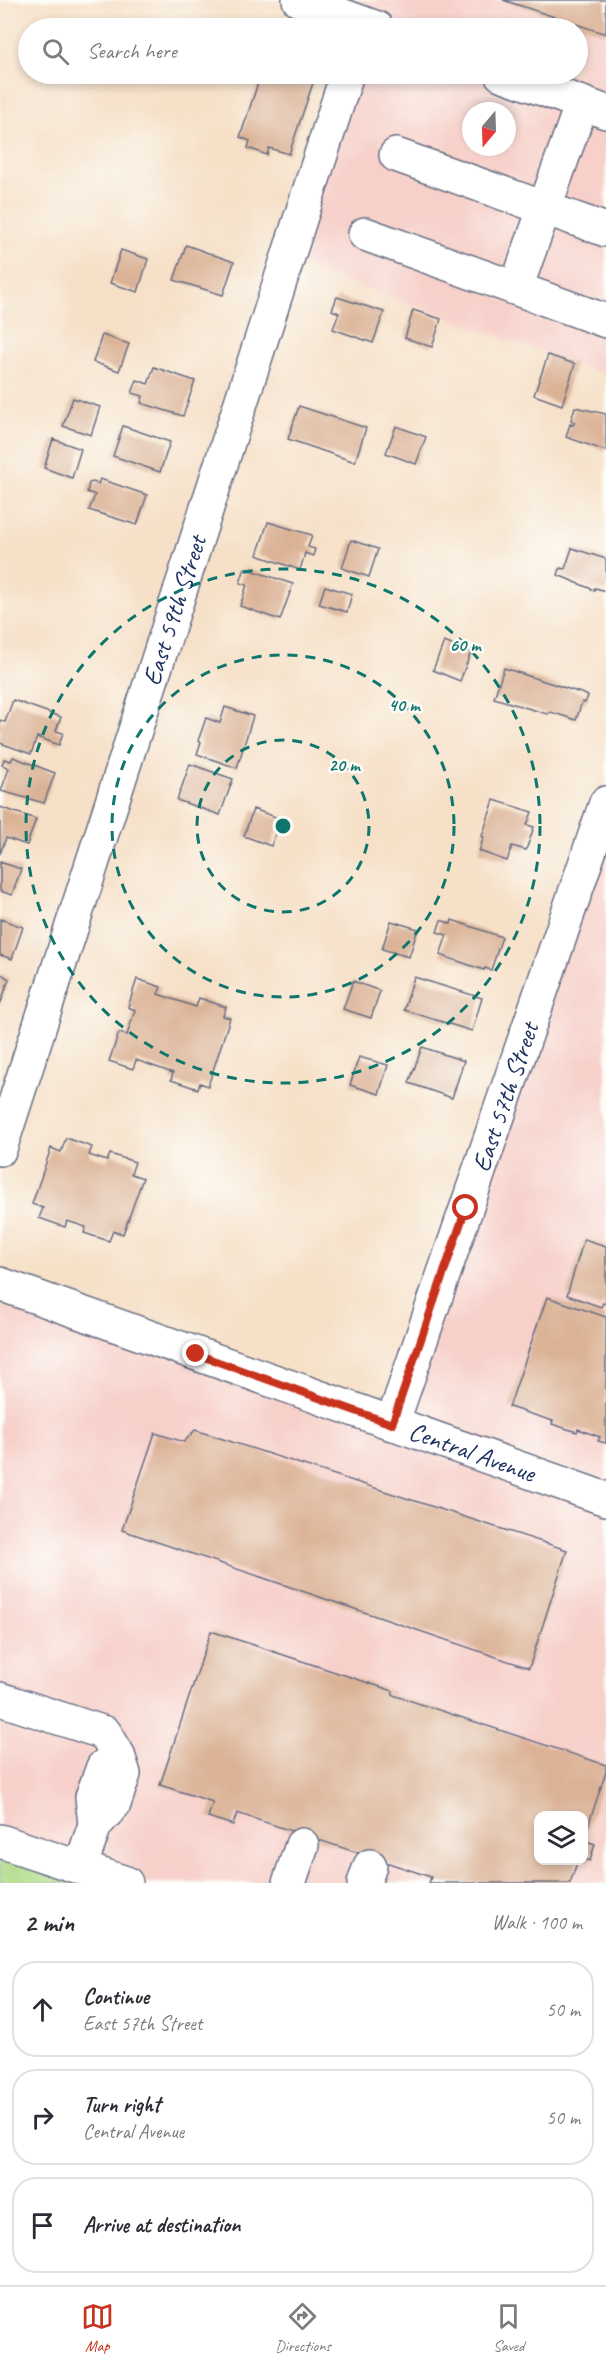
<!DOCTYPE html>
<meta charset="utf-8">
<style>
:root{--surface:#fff;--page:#f7f7f7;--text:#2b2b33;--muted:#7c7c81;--line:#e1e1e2;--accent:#c8321e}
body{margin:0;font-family:Caveat,sans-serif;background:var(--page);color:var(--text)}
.controls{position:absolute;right:18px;bottom:18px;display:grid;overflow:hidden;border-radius:12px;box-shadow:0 3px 9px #0003}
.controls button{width:54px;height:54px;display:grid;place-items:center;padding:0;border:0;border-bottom:2px solid var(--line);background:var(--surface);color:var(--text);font:30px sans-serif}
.compass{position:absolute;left:462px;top:102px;width:54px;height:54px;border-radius:50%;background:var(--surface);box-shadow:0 3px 9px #0003;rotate:199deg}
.stop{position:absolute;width:18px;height:18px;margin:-14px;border:4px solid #c8321e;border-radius:50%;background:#fff}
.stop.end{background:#c8321e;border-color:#fff;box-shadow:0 2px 6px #0008}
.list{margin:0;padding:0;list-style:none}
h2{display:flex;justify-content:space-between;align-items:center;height:78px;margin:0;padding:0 24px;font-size:26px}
h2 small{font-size:20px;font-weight:400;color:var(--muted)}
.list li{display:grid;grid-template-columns:39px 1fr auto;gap:18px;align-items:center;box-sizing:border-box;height:96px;margin:0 12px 12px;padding:0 12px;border:2px solid var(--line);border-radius:24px}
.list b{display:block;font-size:22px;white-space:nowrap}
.list p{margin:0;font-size:20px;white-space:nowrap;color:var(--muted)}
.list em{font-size:20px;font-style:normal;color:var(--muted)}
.icon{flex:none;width:33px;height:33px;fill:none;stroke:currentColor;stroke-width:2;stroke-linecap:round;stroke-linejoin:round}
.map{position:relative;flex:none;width:606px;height:1883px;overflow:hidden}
.search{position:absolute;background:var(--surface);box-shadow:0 3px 9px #0003;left:18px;right:18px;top:18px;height:66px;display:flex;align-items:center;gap:15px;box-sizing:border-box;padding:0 21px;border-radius:33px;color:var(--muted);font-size:22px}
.sheet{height:402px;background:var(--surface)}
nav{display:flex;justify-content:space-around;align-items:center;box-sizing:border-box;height:84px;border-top:2px solid var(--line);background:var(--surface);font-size:16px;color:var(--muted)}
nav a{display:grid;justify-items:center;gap:3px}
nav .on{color:var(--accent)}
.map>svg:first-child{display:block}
</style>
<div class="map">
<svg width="606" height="1883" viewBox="0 0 606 1883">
<rect width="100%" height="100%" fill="#fdfcf7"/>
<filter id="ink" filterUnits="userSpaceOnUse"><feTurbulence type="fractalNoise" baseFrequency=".0167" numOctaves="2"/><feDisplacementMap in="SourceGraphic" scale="12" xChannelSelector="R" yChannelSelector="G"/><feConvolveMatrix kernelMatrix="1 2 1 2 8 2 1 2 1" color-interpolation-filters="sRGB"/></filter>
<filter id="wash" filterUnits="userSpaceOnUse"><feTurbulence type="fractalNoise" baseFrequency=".008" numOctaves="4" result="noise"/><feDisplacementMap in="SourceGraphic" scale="24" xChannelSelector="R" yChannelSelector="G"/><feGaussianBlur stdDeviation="1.35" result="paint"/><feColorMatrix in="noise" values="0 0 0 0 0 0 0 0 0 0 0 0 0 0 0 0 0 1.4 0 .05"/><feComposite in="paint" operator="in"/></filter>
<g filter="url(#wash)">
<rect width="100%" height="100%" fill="#f6e0c7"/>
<path fill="#f7d0ca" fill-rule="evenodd" d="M299,0H606V375L287,260L347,74H578V28H361ZM471,111H507V147H471Z
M606,803V1883H126L0,1841V1284L392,1424ZM538,1816H584V1860H538Z"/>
<path fill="#aeda85" stroke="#648472" stroke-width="1.5" d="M0,1841L126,1883H0Z"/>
<g id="blocks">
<path fill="#dbb296" d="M503,0H606V34Z
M261,74H316L289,154L269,148L267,155L248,148L250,141L240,137Z
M186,245L234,262L223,295L174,280Z
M121,250L148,259L138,292L110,283Z
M337,297L384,312L373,343L333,329L339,313L332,310Z
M413,310L441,319L432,347L405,338Z
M102,335L129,344L119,371L93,362Z
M548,355L575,364L562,405L534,395Z
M154,367L195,381L183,416L141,403L143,396L132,393L137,380L148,384Z
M73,398L100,407L91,435L63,426Z
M299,406L366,428L355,462L288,439Z
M575,407L606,414V451L566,437L570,424L573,425L575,422L571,420Z
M123,426L170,442L160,472L113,456Z
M396,426L426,437L416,464L386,453Z
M53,439L81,449L72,478L44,468Z
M100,479L147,495L137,525L89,510L95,495L87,492L89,483L93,482L98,484Z
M268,522L312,535L308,547L315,549L313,556L305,553L300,570L257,555Z
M351,540L378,549L369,577L342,568Z
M572,548L606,559V591L595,588L594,590L558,575L560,568L565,569Z
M245,568L293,584L280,620L240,606L247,585L240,583Z
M325,586L352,594L347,612L319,604Z
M444,642L471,652L460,681L433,670Z
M504,668L584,694L588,696L585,703L582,702L576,720L551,712L547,714L494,698Z
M13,700L61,717L56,731L63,733L59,745L37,737L31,754L0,743V720L5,722Z
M225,707L253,716L237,768L197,754L201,742L198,741L206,718L220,723Z
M13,757L55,773L44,803L1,791L9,768L2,765L4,759L11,761Z
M190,764L233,779L220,815L177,800Z
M494,800L532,812L527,825L534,827L526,850L512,846L507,861L479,851L484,837L482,836Z
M0,807L36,819L27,845L6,838L0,854Z
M253,809L281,819L271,846L244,836Z
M0,862L21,869L12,895L0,891Z
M0,919L23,927L12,959L0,955Z
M441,920L451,924L452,920L502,937L491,970L485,968L484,970L440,955L447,935L437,932Z
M391,921L418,929L409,957L382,949Z
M0,973L9,979L0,1005Z
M414,977L482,998L472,1031L404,1010Z
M137,979L161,987L158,994L196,1007L199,998L226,1007L223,1016L230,1018L208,1086L200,1083L198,1089L171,1080L173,1073L136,1060L133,1069L109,1061L119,1033L127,1035L135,1010L128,1007Z
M353,981L380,991L371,1018L343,1009Z
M422,1047L464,1061L452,1098L409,1083Z
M359,1057L388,1065L379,1094L350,1085Z
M66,1138L92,1147L89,1155L107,1161L110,1154L135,1162L131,1174L143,1178L123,1234L113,1231L109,1241L84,1233L86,1227L67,1221L65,1227L39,1218L43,1208L32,1204L51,1148L61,1152Z
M584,1239L606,1246V1304L603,1303L601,1307L567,1295Z
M547,1297L606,1317V1443L598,1441L600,1437L578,1429L577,1432L552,1424L553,1421L509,1407Z
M195,1430L567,1550L529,1668L122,1530L155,1433L184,1442Z
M211,1631L393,1691V1695L606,1765V1772L584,1838V1816H538V1860H578L570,1883H429L431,1877L237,1813L233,1825L208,1817L213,1802L160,1785Z
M584,1840L595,1844L590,1861L584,1859Z"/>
</g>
</g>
<g filter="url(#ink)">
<use href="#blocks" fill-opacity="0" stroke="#686d83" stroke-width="1.5"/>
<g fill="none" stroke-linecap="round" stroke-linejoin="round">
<g stroke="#686d83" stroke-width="36">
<g id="minor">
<path d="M299,0L377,28"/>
<path d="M501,74L606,112"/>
<path d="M396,155L606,230"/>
<path d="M365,234L606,321"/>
<path d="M516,288L582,103"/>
<path id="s1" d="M0,1149L347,74"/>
<path id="s2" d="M0,1284L606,1499"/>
<path id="s3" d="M392,1424L606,803"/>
<path d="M0,1699L105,1733L118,1755"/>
<path d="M0,1841L126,1883"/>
<path d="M80,1868L95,1825L92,1797L103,1767L118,1755L124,1774L114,1804L95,1825"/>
<path d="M289,1883L302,1845"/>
<path d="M364,1883L370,1866"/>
</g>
</g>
<use href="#minor" stroke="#fff" stroke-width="33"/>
</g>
</g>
<g fill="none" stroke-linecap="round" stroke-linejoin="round" filter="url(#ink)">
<path stroke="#c8321e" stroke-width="8" d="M196,1354L392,1424L466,1208"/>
</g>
<g fill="none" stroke="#0f766e" stroke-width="3" stroke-dasharray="10 8">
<circle cx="283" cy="826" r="86"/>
<circle cx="283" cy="826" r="171"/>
<circle cx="283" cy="826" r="257"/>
</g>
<g text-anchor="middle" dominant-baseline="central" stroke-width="5" stroke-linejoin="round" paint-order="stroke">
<g font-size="26" fill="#1b2f5e" stroke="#fdfcf7">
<text stroke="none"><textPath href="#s1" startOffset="566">East 59th Street</textPath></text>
<text stroke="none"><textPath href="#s3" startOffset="346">East 57th Street</textPath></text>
<text stroke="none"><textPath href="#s2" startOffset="501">Central Avenue</textPath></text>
</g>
</g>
<circle cx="283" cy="826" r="9" fill="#0f766e" stroke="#fdfcf7" stroke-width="3"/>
<g font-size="18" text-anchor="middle" font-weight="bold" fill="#0f766e" stroke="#fdfcf7" stroke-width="5" stroke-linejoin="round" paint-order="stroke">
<text x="465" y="651">60 m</text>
<text x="404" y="711">40 m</text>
<text x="344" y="771">20 m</text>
</g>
</svg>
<div class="controls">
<button><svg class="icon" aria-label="layers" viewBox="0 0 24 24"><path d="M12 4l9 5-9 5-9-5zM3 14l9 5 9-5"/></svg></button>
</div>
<svg class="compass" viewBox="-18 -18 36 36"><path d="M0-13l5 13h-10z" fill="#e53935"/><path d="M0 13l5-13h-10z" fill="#7c7c81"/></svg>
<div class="stop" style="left:466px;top:1208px"></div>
<div class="stop end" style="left:196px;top:1354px"></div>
<div class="search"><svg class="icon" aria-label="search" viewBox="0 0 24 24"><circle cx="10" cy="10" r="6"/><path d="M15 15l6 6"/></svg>Search here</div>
</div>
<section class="sheet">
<h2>2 min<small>Walk · 100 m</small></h2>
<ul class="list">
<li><svg class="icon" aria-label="ahead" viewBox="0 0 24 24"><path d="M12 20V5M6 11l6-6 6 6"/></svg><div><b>Continue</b><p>East 57th Street</p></div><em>50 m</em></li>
<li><svg class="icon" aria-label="right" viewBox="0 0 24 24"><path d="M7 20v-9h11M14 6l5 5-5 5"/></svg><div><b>Turn right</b><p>Central Avenue</p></div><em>50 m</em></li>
<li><svg class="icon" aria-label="arrive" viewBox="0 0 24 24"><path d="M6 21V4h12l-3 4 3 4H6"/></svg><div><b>Arrive at destination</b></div></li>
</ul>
</section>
<nav>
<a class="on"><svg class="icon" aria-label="map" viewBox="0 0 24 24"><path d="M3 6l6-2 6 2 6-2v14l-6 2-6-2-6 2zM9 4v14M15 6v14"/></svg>Map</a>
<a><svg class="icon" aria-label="directions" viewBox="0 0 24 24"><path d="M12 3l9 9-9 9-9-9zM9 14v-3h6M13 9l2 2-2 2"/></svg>Directions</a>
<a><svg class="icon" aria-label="saved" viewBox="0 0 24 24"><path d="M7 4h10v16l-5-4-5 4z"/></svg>Saved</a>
</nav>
